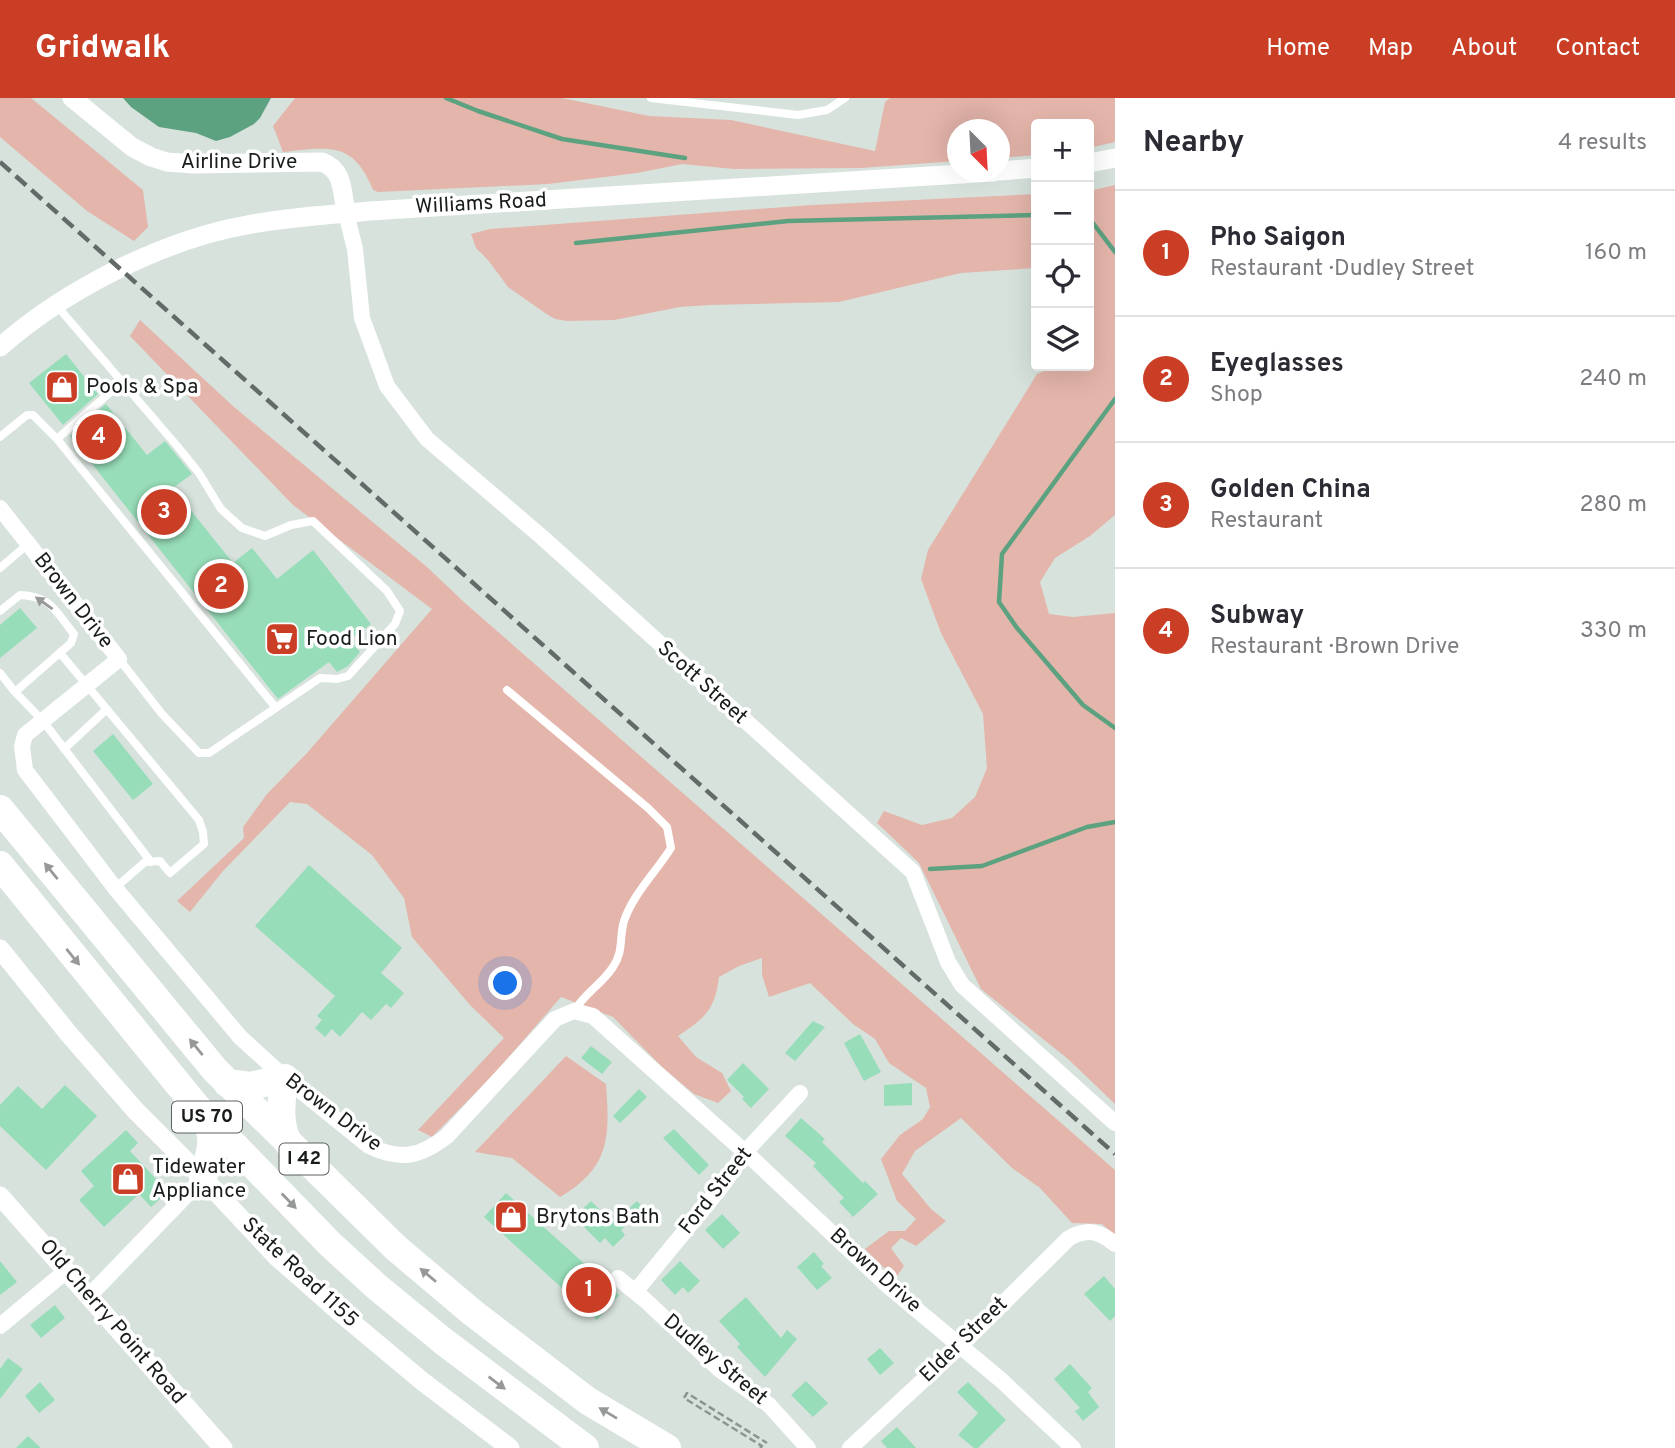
<!DOCTYPE html>
<meta charset="utf-8">
<style>
:root{--surface:#fff;--page:#f7f7f7;--text:#2b2b33;--muted:#7c7c81;--line:#e1e1e2;--accent:#c93e25}
body{margin:0;font-family:Overpass,sans-serif;background:var(--page);color:var(--text)}
.controls{position:absolute;right:21px;top:21px;display:grid;overflow:hidden;border-radius:7px;box-shadow:0 7px 28px #0002}
.controls button{width:63px;height:63px;display:grid;place-items:center;padding:0;border:0;border-bottom:2px solid var(--line);background:var(--surface);color:var(--text);font:35px sans-serif}
.compass{position:absolute;left:947px;top:21px;width:63px;height:63px;border-radius:50%;background:var(--surface);box-shadow:0 7px 28px #0002;rotate:156deg}
.you{position:absolute;left:506px;top:886px;width:24px;height:24px;margin:-18px;border:5px solid #fff;border-radius:50%;background:#1a73e8;box-shadow:0 0 0 10px #1a73e833}
.badge{display:grid;place-items:center;width:46px;height:46px;border-radius:50%;background:var(--accent);color:#fff;font-size:23px;font-weight:700}
.pin{position:absolute;translate:-50% -50%;border:4px solid #fff;box-shadow:0 2px 7px #0006}
.list{margin:0;padding:0;list-style:none}
h2{display:flex;justify-content:space-between;align-items:center;height:91px;margin:0;padding:0 28px;font-size:30px}
h2 small{font-size:23px;font-weight:400;color:var(--muted)}
.list li{display:grid;grid-template-columns:46px 1fr auto;gap:21px;align-items:center;box-sizing:border-box;height:126px;padding:0 28px;border-top:2px solid var(--line)}
.list b{display:block;font-size:26px;white-space:nowrap}
.list p{margin:0;font-size:23px;white-space:nowrap;color:var(--muted)}
.list em{font-size:23px;font-style:normal;color:var(--muted)}
.icon{flex:none;width:38px;height:38px;fill:none;stroke:currentColor;stroke-width:2;stroke-linecap:round;stroke-linejoin:round}
.map{position:relative;flex:none;width:1115px;height:1350px;overflow:hidden}
header{display:flex;align-items:center;gap:42px;box-sizing:border-box;height:98px;padding:0 35px;background:var(--accent);color:#fff}
header strong{font-size:33px}
nav{display:flex;gap:38px;margin-inline-start:auto;font-size:24px}
main{display:flex}
aside{flex:1;background:var(--surface)}
.map>svg:first-child{display:block}
</style>
<header>
<strong>Gridwalk</strong>
<nav><a>Home</a><a>Map</a><a>About</a><a>Contact</a></nav>
</header>
<main>
<div class="map">
<svg width="1115" height="1350" viewBox="0 0 1115 1350">
<rect width="100%" height="100%" fill="#d7e2dc"/>
<path fill="#e4b5ab" d="M0,0H31L143,92L148,129L134,143L87,113L0,39Z
M295,0H562L649,18L731,22L875,53L885,4L890,0H1115V44L1089,50V26H1036V57L1000,60V32H958L957,63L861,70L734,71L682,66L637,75L548,86L378,94L373,92C353,43 330,49 283,54L273,28Z
M1115,87V417L1090,438L1055,460L1040,484L1049,516L1073,519L1115,515V1006L1068,961L981,891L919,765L877,725L884,713L922,727L952,720L975,699L987,670L983,616L941,535L921,481L928,452L1037,276L1056,268H1089V93Z
M1036,96V170L961,175L839,204L709,207L680,209L614,222L567,223L555,221L545,215L508,189L488,162L476,150L471,136L490,131L812,107Z
M140,222L234,309L427,469L466,506L1115,1072V1137L1102,1126L1072,1125L1040,1090L1012,1070L961,1020L915,1053L902,1076L931,1111L946,1123L916,1148L901,1140L891,1150L904,1168L895,1181L865,1151L889,1133H905L916,1121L897,1103L881,1061L900,1037L923,1021L930,1009L926,990L889,965L875,941L853,926L810,885L769,899L762,877V860L739,868L719,879C715,912 705,920 678,938L696,959L722,975L731,993L718,1005L694,996L661,968L613,919L561,899L494,976L432,1039L418,1032L504,940L470,907L412,839L404,800L372,757L307,706L290,704L223,773L190,814L177,803L244,740L243,729L267,696L307,655L432,511L293,407L130,238Z
M566,958L606,986C610,1039 610,1070 560,1099L512,1060L475,1054Z"/>
<path fill="#5ca280" d="M123,0H271L260,20L254,26L230,39L216,43L196,35L159,29L131,9Z"/>
<g fill="none" stroke-linecap="round" stroke-linejoin="round">
<path stroke="#5ca280" stroke-width="4.5" d="M446,0L478,13L562,41L685,60
M1089,120L1115,154
M576,145L788,123L1036,117
M1115,301L1002,456L999,504L1017,530L1083,607L1115,630
M930,771L982,768L1087,729L1115,724"/>
</g>
<path fill="#97ddb9" d="M66,256L98,296L63,327L29,285Z
M106,306L147,357L165,343L192,376L173,390L233,465L252,450L277,481L313,452L371,526L350,542L360,554L348,568L337,574L329,564L278,601L70,338Z
M20,510L37,530L0,560V527Z
M113,636L153,686L133,702L93,653Z
M309,767L402,850L381,875L404,895L391,910L386,906L371,922L362,914L340,939L332,931L325,939L315,930L322,922L317,918L335,898L255,828Z
M813,923L825,929L795,963L785,955Z
M860,936L881,974L864,983L844,945Z
M591,948L612,964L602,976L581,960Z
M743,965L769,991L751,1010L742,1001L744,999L727,982Z
M912,985V1007L884,1008V987Z
M65,987L97,1018L46,1072L0,1028V1007L18,988L42,1011Z
M639,991L647,999L620,1025L613,1018Z
M801,1020L825,1041L822,1044L863,1085L865,1083L878,1096L853,1119L839,1104L844,1100L813,1068L816,1065L785,1038Z
M674,1031L709,1067L699,1077L663,1040Z
M126,1032L138,1045L130,1053L168,1094L151,1109L139,1096L104,1129L79,1102L94,1088L81,1073Z
M506,1095L619,1197L597,1222L484,1119Z
M591,1103L613,1125L637,1103L644,1111L621,1132L625,1137L613,1149L605,1140L600,1145L574,1119Z
M722,1116L740,1135L723,1151L705,1132Z
M814,1154L824,1166L821,1168L832,1180L817,1192L797,1169Z
M0,1163L17,1184L0,1197Z
M680,1163L700,1183L688,1195L683,1189L675,1197L661,1182Z
M1104,1178L1115,1191V1218L1110,1223L1084,1196Z
M746,1199L781,1240L787,1232L797,1241L765,1279L737,1249L740,1246L719,1223Z
M55,1207L65,1220L41,1240L30,1227Z
M880,1250L894,1265L880,1277L867,1261Z
M8,1260L23,1271L0,1301V1271Z
M1070,1266L1092,1290L1088,1294L1099,1309L1083,1323L1075,1313L1080,1310L1054,1281Z
M806,1283L828,1305L813,1319L791,1297Z
M40,1284L55,1302L39,1315L25,1298Z
M968,1284L1006,1322L978,1350H974L958,1337L978,1315L957,1294Z
M897,1329L916,1350H887L881,1343Z
M28,1338L41,1350H16Z"/>
<g fill="none" stroke-linecap="round" stroke-linejoin="round">
<path stroke="#8c9490" stroke-width="2.5" stroke-dasharray="7 3.5" stroke-linecap="butt" d="M760,1350L762,1348L684,1300L687,1295L767,1345"/>
<path stroke="#fff" stroke-width="8" d="M651,0L798,17L827,12L845,0
M57,208L178,349L199,375L221,411L242,430L265,438L291,427L313,423L387,493L400,513L395,526L348,578L337,581L320,580L209,655H199L162,616L119,561
M0,339L27,317H33L57,341L123,283
M57,341L276,610
M0,470L28,446
M0,513L20,497C51,498 56,514 74,536L71,545L15,594L0,575
M60,555L199,722L203,734L204,746L170,775L160,763L145,764L115,790
M507,592L648,710L667,729L671,750C656,774 633,796 624,823C619,839 624,853 613,869C602,886 585,895 574,913
M15,594L43,623L151,764
M64,651L107,611"/>
<path stroke="#fff" stroke-width="16" d="M346,115L355,151L362,220L387,288L427,341L543,440L913,774L948,864L962,887L1115,1025
M0,410L119,561L25,637L22,648L25,672L115,790L240,939L285,980L369,1048C401,1063 420,1059 447,1038L555,921L574,913L593,918L757,1065L887,1187L1001,1282L1073,1350
M618,1180L645,1202L720,1272L769,1307L808,1350
M635,1194L721,1089L747,1052L800,995
M89,1198L203,1080
M0,1228L66,1173
M850,1350L960,1248L1069,1140C1088,1130 1099,1133 1115,1146"/>
<path stroke="#fff" stroke-width="19" d="M72,0L132,49L151,59L167,64L194,66L322,64C344,72 342,94 346,115
M1089,65L1115,60
M1000,73L1036,70
M0,249C65,192 162,142 247,127C287,119 329,117 370,113L993,74
M0,851L68,935L135,1012L203,1080L276,1158L343,1217L422,1283L510,1350
M0,1098L223,1350"/>
<path stroke="#fff" stroke-width="28" d="M0,711L215,972L396,1150L473,1215L588,1303L667,1350
M0,767L196,1008L330,1146L377,1189L443,1243L585,1350
M227,985L250,988L285,980C281,1004 278,1022 288,1045
M202,1016C218,1041 210,1053 203,1080"/>
<path stroke="#636a67" stroke-width="4.5" stroke-dasharray="14 7" stroke-linecap="butt" d="M0,64L1115,1056"/>
</g>
<defs><path id="oneway-solid" d="M-6-.8H1V-3.2L6.5 0L1 3.2V.8H-6Z" transform="scale(1.75)"/></defs>
<g fill="#979998">
<use href="#oneway-solid" transform="translate(44 505) rotate(-145)"/>
<use href="#oneway-solid" transform="translate(51 773) rotate(-129)"/>
<use href="#oneway-solid" transform="translate(73 859) rotate(51)"/>
<use href="#oneway-solid" transform="translate(196 949) rotate(-129)"/>
<use href="#oneway-solid" transform="translate(289 1103) rotate(46)"/>
<use href="#oneway-solid" transform="translate(428 1177) rotate(-140)"/>
<use href="#oneway-solid" transform="translate(497 1285) rotate(37)"/>
<use href="#oneway-solid" transform="translate(608 1315) rotate(-149)"/>
</g>
<defs>
<g id="shop-square" transform="scale(1.75)"><rect x="-9" y="-9" width="18" height="18" rx="4" fill="#c93e25" stroke="#fff"/><path d="M-5-2.5h2.3a2.7 3.5 0 0 1 5.4 0H5L5.5 6h-11ZM-1.5-2.5h3a1.5 2.3 0 0 0-3 0Z" fill="#fff"/></g>
<g id="supermarket-square" transform="scale(1.75)"><rect x="-9" y="-9" width="18" height="18" rx="4" fill="#c93e25" stroke="#fff"/><path d="M-6-5.5h2.5l.6 2H6L4.5 2H-2.5L-4.4-4H-6ZM-1.5 3.2a1.3 1.3 0 1 0 .1 0ZM3 3.2a1.3 1.3 0 1 0 .1 0Z" fill="#fff"/></g>
</defs>
<g fill-rule="evenodd">
<use href="#shop-square" x="62" y="289"/>
<use href="#supermarket-square" x="282" y="541"/>
<use href="#shop-square" x="128" y="1081"/>
<use href="#shop-square" x="511" y="1119"/>
</g>
<g text-anchor="middle" dominant-baseline="central" stroke-width="7" stroke-linejoin="round" paint-order="stroke">
<g fill="#fff" stroke="#5d605f" stroke-width="2">
<rect x="172" y="1003.5" width="70" height="31" rx="5"/>
<rect x="279.5" y="1045.5" width="49" height="31" rx="5"/>
</g>
<g font-size="19" font-weight="bold" fill="#181c1a">
<text x="207" y="1019">US 70</text>
<text x="304" y="1061">I 42</text>
</g>
<g font-size="21" fill="#181c1a" stroke="#fff">
<text x="239" y="64">Airline Drive</text>
<text transform="translate(481 106) rotate(-3)">Williams Road</text>
<text transform="translate(73 503) rotate(52)">Brown Drive</text>
<text transform="translate(702 585) rotate(42)">Scott Street</text>
<text transform="translate(333 1015) rotate(37)">Brown Drive</text>
<text transform="translate(716 1093) rotate(-52)">Ford Street</text>
<text transform="translate(875 1173) rotate(42)">Brown Drive</text>
<text transform="translate(300 1175) rotate(43)">State Road 1155</text>
<text transform="translate(112 1224) rotate(49)">Old Cherry Point Road</text>
<text transform="translate(964 1242) rotate(-44)">Elder Street</text>
<text transform="translate(715 1262) rotate(40)">Dudley Street</text>
</g>
<g font-size="21" fill="#181c1a" stroke="#fff" text-anchor="start">
<text x="86" y="289">Pools &amp; Spa</text>
<text x="306" y="541">Food Lion</text>
<text x="152" y="1069">Tidewater<tspan x="152" dy="24">Appliance</tspan></text>
<text x="536" y="1119">Brytons Bath</text>
</g>
</g>
</svg>
<div class="controls">
<button>+</button>
<button>−</button>
<button><svg class="icon" aria-label="locate" viewBox="0 0 24 24"><circle cx="12" cy="12" r="6"/><path d="M12 2v4M12 18v4M2 12h4M18 12h4"/></svg></button>
<button><svg class="icon" aria-label="layers" viewBox="0 0 24 24"><path d="M12 4l9 5-9 5-9-5zM3 14l9 5 9-5"/></svg></button>
</div>
<svg class="compass" viewBox="-18 -18 36 36"><path d="M0-13l5 13h-10z" fill="#e53935"/><path d="M0 13l5-13h-10z" fill="#7c7c81"/></svg>
<div class="you"></div>
<div class="pin badge" style="left:589px;top:1192px">1</div>
<div class="pin badge" style="left:221px;top:488px">2</div>
<div class="pin badge" style="left:164px;top:414px">3</div>
<div class="pin badge" style="left:99px;top:339px">4</div>
</div>
<aside>
<h2>Nearby<small>4 results</small></h2>
<ul class="list">
<li><span class="badge">1</span><div><b>Pho Saigon</b><p>Restaurant · Dudley Street</p></div><em>160 m</em></li>
<li><span class="badge">2</span><div><b>Eyeglasses</b><p>Shop</p></div><em>240 m</em></li>
<li><span class="badge">3</span><div><b>Golden China</b><p>Restaurant</p></div><em>280 m</em></li>
<li><span class="badge">4</span><div><b>Subway</b><p>Restaurant · Brown Drive</p></div><em>330 m</em></li>
</ul>
</aside>
</main>
